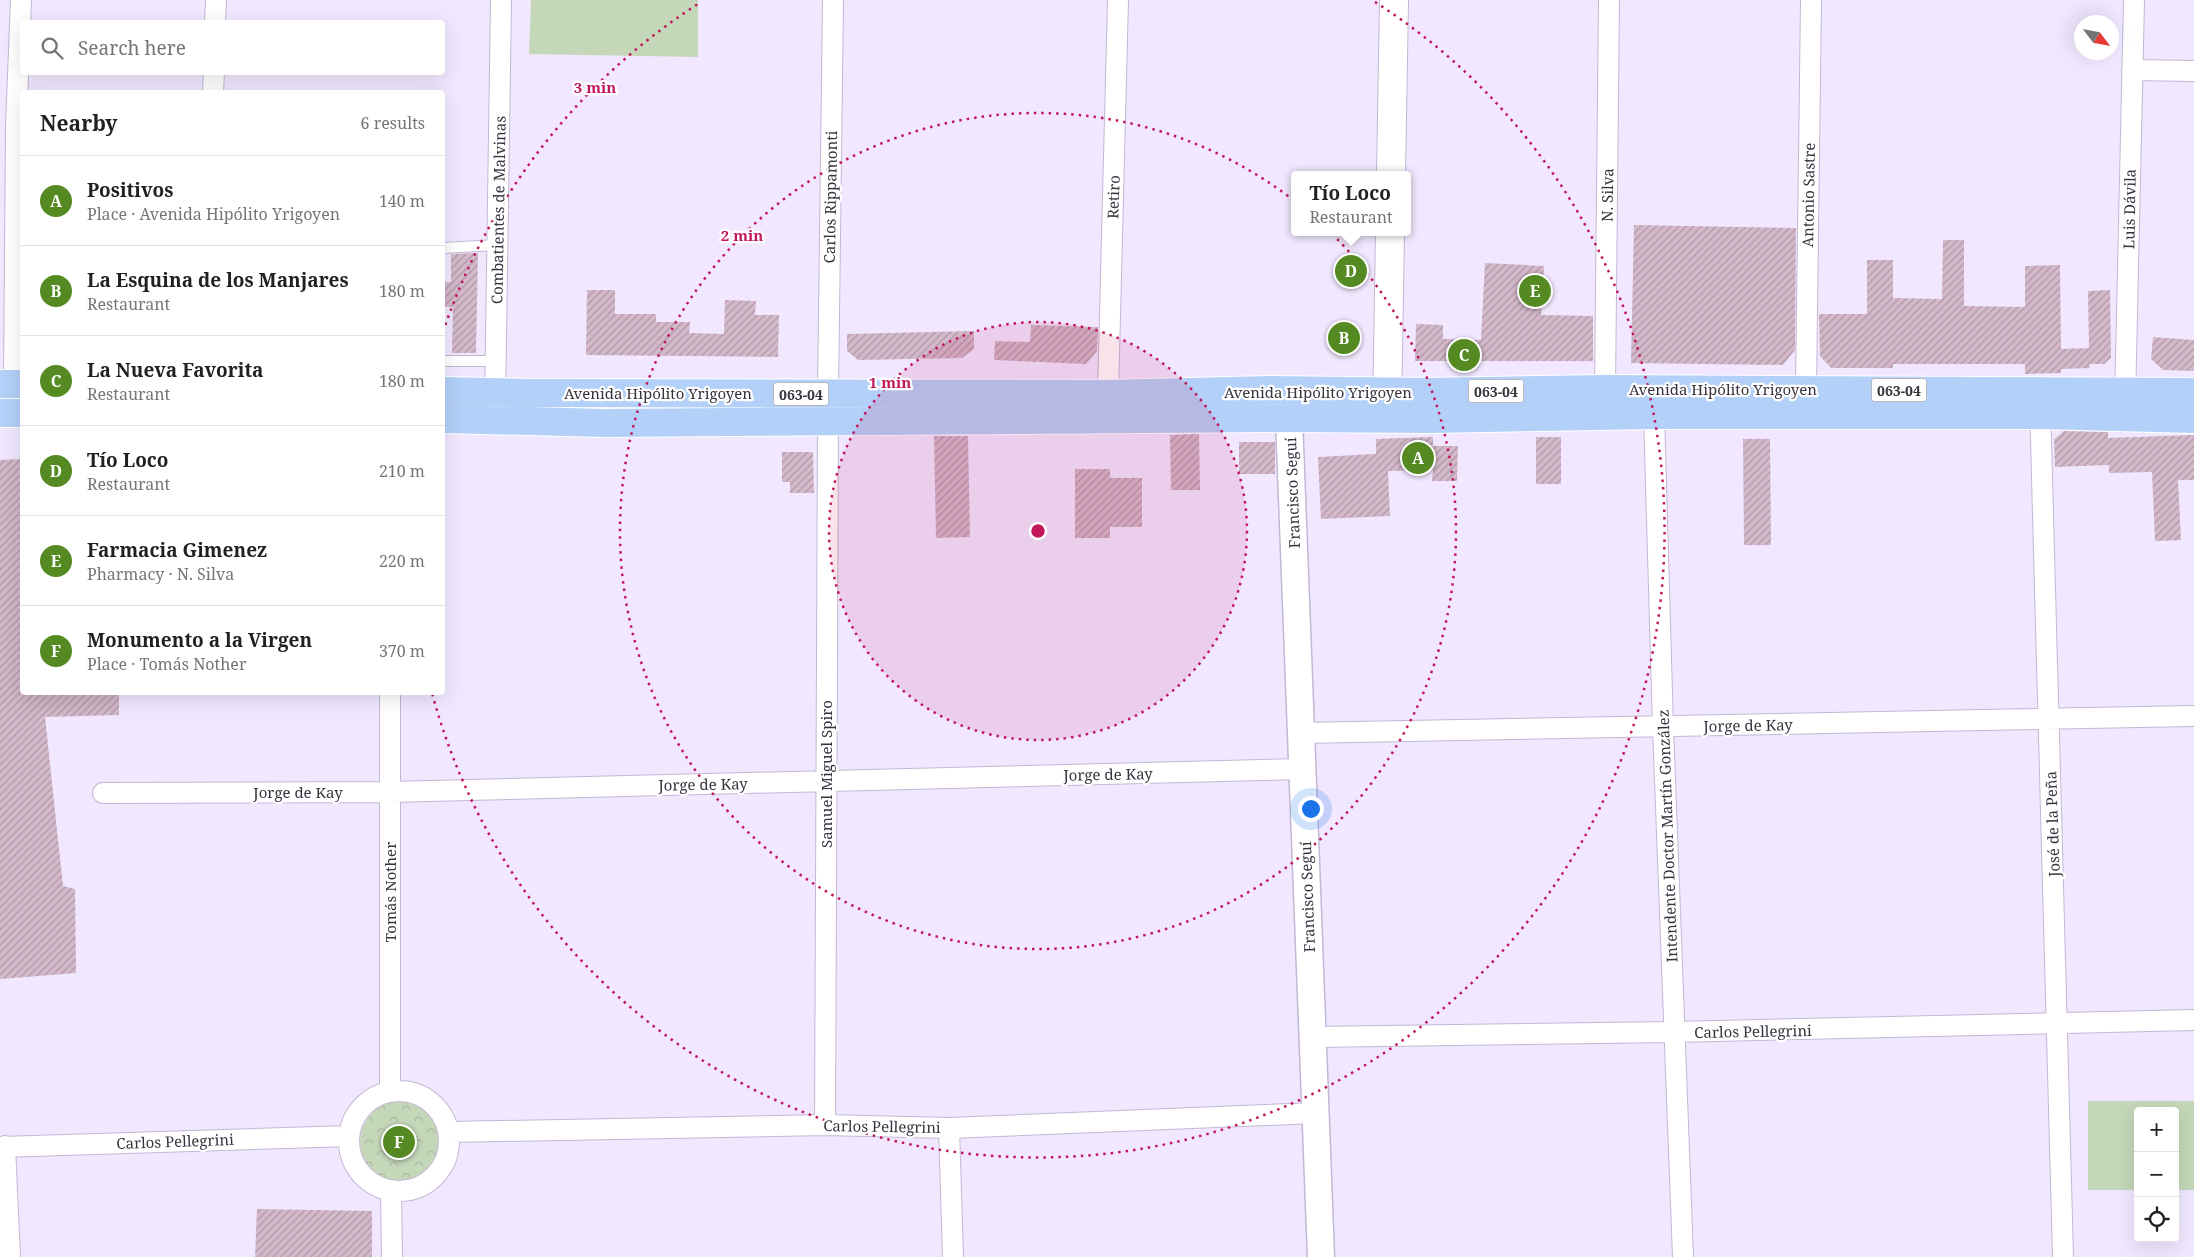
<!DOCTYPE html>
<meta charset="utf-8">
<style>
:root{--surface:#fff;--page:#f2f2f2;--text:#202124;--muted:#757577;--line:#e0e0e0;--accent:#558a23}
body{margin:0;font-family:"Noto Serif",serif;background:var(--page);color:var(--text)}
.controls{position:absolute;right:15px;bottom:15px;display:grid;overflow:hidden;border-radius:5px;box-shadow:0 5px 20px #0002}
.controls button{width:45px;height:45px;display:grid;place-items:center;padding:0;border:0;border-bottom:1px solid var(--line);background:var(--surface);color:var(--text);font:25px sans-serif}
.compass{position:absolute;left:2074px;top:15px;width:45px;height:45px;border-radius:50%;background:var(--surface);box-shadow:0 5px 20px #0002;rotate:122deg}
.you{position:absolute;left:1310px;top:808px;width:18px;height:18px;margin:-12px;border:4px solid #fff;border-radius:50%;background:#1a73e8;box-shadow:0 0 0 8px #1a73e833}
.badge{display:grid;place-items:center;width:32px;height:32px;border-radius:50%;background:var(--accent);color:#fff;font-size:16px;font-weight:700}
.pin{position:absolute;translate:-50% -50%;border:2px solid #fff;box-shadow:0 1px 5px #0006}
.popup{position:absolute;left:1291px;top:171px;width:120px;height:65px;box-sizing:border-box;display:grid;place-content:center;border-radius:5px;background:var(--surface);filter:drop-shadow(0 1px 4px #0005);font-size:16px;white-space:nowrap;color:var(--muted)}
.popup b{font-size:19px;color:var(--text)}
.popup::after{content:'';position:absolute;left:50%;top:100%;margin-left:-10px;border:10px solid transparent;border-top-color:var(--surface)}
.list{margin:0;padding:0;list-style:none}
h2{display:flex;justify-content:space-between;align-items:center;height:65px;margin:0;padding:0 20px;font-size:21px}
h2 small{font-size:16px;font-weight:400;color:var(--muted)}
.list li{display:grid;grid-template-columns:32px 1fr auto;gap:15px;align-items:center;box-sizing:border-box;height:90px;padding:0 20px;border-top:1px solid var(--line)}
.list b{display:block;font-size:19px;white-space:nowrap}
.list p{margin:0;font-size:16px;white-space:nowrap;color:var(--muted)}
.list em{font-size:16px;font-style:normal;color:var(--muted)}
.icon{flex:none;width:28px;height:28px;fill:none;stroke:currentColor;stroke-width:2;stroke-linecap:round;stroke-linejoin:round}
.map{position:relative;flex:none;width:2194px;height:1257px;overflow:hidden}
.search{position:absolute;background:var(--surface);box-shadow:0 5px 20px #0002;left:20px;top:20px;width:425px;height:55px;display:flex;align-items:center;gap:12px;box-sizing:border-box;padding:0 18px;border-radius:5px;color:var(--muted);font-size:19px}
.panel{position:absolute;background:var(--surface);box-shadow:0 5px 20px #0002;left:20px;top:90px;width:425px;height:605px;border-radius:5px}
.map>svg:first-child{display:block}
</style>
<div class="map">
<svg width="2194" height="1257" viewBox="0 0 2194 1257">
<defs>
<pattern id="park-crowns" width="20" height="18" patternUnits="userSpaceOnUse" patternTransform="scale(1.25)"><rect width="20" height="18" fill="#c4d7b8"/><path d="M2 6a3 3 0 1 1 6 0M12 15a3 3 0 1 1 6 0" fill="none" stroke="#a9b99f"/></pattern>
<pattern id="building-hatch" width="6" height="6" patternUnits="userSpaceOnUse" patternTransform="scale(1.25)"><rect width="6" height="6" fill="#d4b9ca"/><path d="M-1 1l2-2M0 6l6-6M5 7l2-2" fill="none" stroke="#ad97a5"/></pattern>
</defs>
<rect width="100%" height="100%" fill="#f1e8ff"/>
<path fill="url(#park-crowns)" d="M360 1142a41 41 0 1 1 82 0a41 41 0 1 1-82 0Z"/>
<path fill="#c4d7b8" d="M531,0H698V57L529,54Z
M2088,1101H2194V1190H2175V1111H2138V1190H2088Z"/>
<path fill="url(#building-hatch)" d="M1634,225L1796,228L1795,350L1783,365L1631,363Z
M1943,240H1964V306L2025,307V266L2060,265L2061,349L2089,348L2088,291L2110,290L2111,358L2104,364H2089L2090,368L2061,369V373L2025,374V364H1893V368H1831L1820,356L1819,314H1867V260H1893V298L1942,299Z
M478,253L476,353H452L453,307H442V282H451V254Z
M1485,263L1544,266L1541,315L1593,316V361H1415L1416,324L1443,325V339L1481,340Z
M587,290H615V314H656V322H690L689,333L724,334L725,300L756,301L755,315H779L778,357L586,355Z
M1031,325L1098,327L1097,351L1086,364L994,360L995,341L1030,342Z
M974,331V349L962,358L858,360L847,351V334Z
M2153,337L2194,340V371L2163,370L2151,359Z
M2064,431L2108,432V438L2194,435V480H2178L2181,540L2155,541L2152,472L2109,473V465L2055,467L2054,439Z
M1199,434L1200,490H1171L1170,435Z
M934,436H968L970,537L936,538Z
M1433,437V446H1458L1457,481H1432L1433,470L1388,471L1390,516L1321,519L1318,457L1376,454V439Z
M1536,437H1561V484H1536Z
M1743,439H1770L1771,545H1744Z
M1239,442H1275V474H1239Z
M782,452H813L814,493H790V482H782Z
M22,459V692H119V715L45,717L63,886L75,889L76,973L0,979V460Z
M1075,469H1110V478H1142V527H1110V538H1075Z
M257,1209L372,1211V1257H255Z"/>
<g fill="none" stroke-linecap="round" stroke-linejoin="round">
<g stroke="#c3b8d3" stroke-width="12">
<path id="service" d="M442,248L497,245
M442,361H495"/>
</g>
<g stroke="#c3b8d3" stroke-width="22">
<path id="minor" d="M215,22L216,0
M2132,70L2194,71
M213,92L214,72
M14,384L16,127L21,0
M1605,389L1609,0
M1806,390L1811,0
M828,394L833,0
M1108,394L1118,0
M2040,403L2063,1257
M2125,403L2134,0
M495,405L501,0
M1654,415L1663,727L1683,1257
M390,692V1091
M1301,733L2194,716
M103,793L390,792L1303,769
M1313,1037L1673,1032L2194,1020
M349 1141a50 50 0 1 1 100 0a50 50 0 1 1-100 0Z
M825,1125L828,422
M949,1128L953,1257
M449,1132L825,1125L949,1128L1316,1113
M5,1146L10,1257
M0,1147L349,1136
M391,1190L392,1257"/>
</g>
<g stroke="#c3b8d3" stroke-width="29">
<path id="tertiary" d="M1291,396L1289,418L1321,1257"/>
</g>
<g stroke="#c3b8d3" stroke-width="30">
<path id="secondary" d="M1391,175L1394,0
M1387,414L1390,232"/>
</g>
<g stroke="#fff" stroke-width="30">
<path id="primary" d="M0,384H22
M442,391L530,393L1108,394L1270,390L1428,392L1605,389L2194,392
M0,413H22
M442,419L605,423L1289,418L1429,419L1654,415H2041L2194,419"/>
</g>
<use href="#service" stroke="#fff" stroke-width="10"/>
<use href="#minor" stroke="#fff" stroke-width="20"/>
<use href="#tertiary" stroke="#fff" stroke-width="26"/>
<use href="#secondary" stroke="#fff" stroke-width="28"/>
<use href="#primary" stroke="#b3d0f8" stroke-width="28"/>
</g>
<circle cx="1038" cy="531" r="209" fill="#c2185b" fill-opacity=".12"/>
<g fill="none" stroke="#c2185b" stroke-width="2.5" stroke-dasharray="2.5 5">
<circle cx="1038" cy="531" r="209"/>
<circle cx="1038" cy="531" r="418"/>
<path d="M443 332A627 627 0 0 1 701 2M1375 2A627 627 0 1 1 432 693"/>
</g>
<g text-anchor="middle" dominant-baseline="central" stroke-width="4.5" stroke-linejoin="round" paint-order="stroke">
<g fill="#fff" stroke="#747078" stroke-width="1">
<rect x="1871.5" y="378.5" width="55" height="23" rx="4"/>
<rect x="1468.5" y="379.5" width="55" height="23" rx="4"/>
<rect x="773.5" y="382.5" width="55" height="23" rx="4"/>
</g>
<g font-size="14" font-weight="bold" fill="#38333e">
<text x="1899" y="390">063-04</text>
<text x="1496" y="391">063-04</text>
<text x="801" y="394">063-04</text>
</g>
<g font-size="15" fill="#38333e" stroke="#fff">
<text transform="translate(1607 195) rotate(-89)">N. Silva</text>
<text transform="translate(1808 195) rotate(-89)">Antonio Sastre</text>
<text transform="translate(830 197) rotate(-89)">Carlos Rippamonti</text>
<text transform="translate(1113 197) rotate(-88)">Retiro</text>
<text transform="translate(2129 209) rotate(-89)">Luis Dávila</text>
<text transform="translate(498 210) rotate(-89)">Combatientes de Malvinas</text>
<text x="1723" y="389">Avenida Hipólito Yrigoyen</text>
<text x="1318" y="392">Avenida Hipólito Yrigoyen</text>
<text x="658" y="393">Avenida Hipólito Yrigoyen</text>
<text transform="translate(1292 493) rotate(-92)">Francisco Seguí</text>
<text transform="translate(1748 725) rotate(-1)">Jorge de Kay</text>
<text transform="translate(826 774) rotate(-90)">Samuel Miguel Spiro</text>
<text transform="translate(1108 774) rotate(-1)">Jorge de Kay</text>
<text transform="translate(703 784) rotate(-1)">Jorge de Kay</text>
<text x="298" y="792">Jorge de Kay</text>
<text transform="translate(2052 824) rotate(-92)">José de la Peña</text>
<text transform="translate(1667 836) rotate(-92)">Intendente Doctor Martín González</text>
<text transform="translate(390 892) rotate(-90)">Tomás Nother</text>
<text transform="translate(1307 897) rotate(-92)">Francisco Seguí</text>
<text transform="translate(1753 1031) rotate(-1)">Carlos Pellegrini</text>
<text transform="translate(882 1126) rotate(1)">Carlos Pellegrini</text>
<text transform="translate(175 1141) rotate(-2)">Carlos Pellegrini</text>
</g>
</g>
<circle cx="1038" cy="531" r="8" fill="#c2185b" stroke="#fff" stroke-width="2.5"/>
<g font-size="15" text-anchor="middle" font-weight="bold" fill="#c2185b" stroke="#fff" stroke-width="4.5" stroke-linejoin="round" paint-order="stroke">
<text x="595" y="93">3 min</text>
<text x="742" y="241">2 min</text>
<text x="890" y="388">1 min</text>
</g>
</svg>
<div class="controls">
<button>+</button>
<button>−</button>
<button><svg class="icon" aria-label="locate" viewBox="0 0 24 24"><circle cx="12" cy="12" r="6"/><path d="M12 2v4M12 18v4M2 12h4M18 12h4"/></svg></button>
</div>
<svg class="compass" viewBox="-18 -18 36 36"><path d="M0-13l5 13h-10z" fill="#e53935"/><path d="M0 13l5-13h-10z" fill="#757577"/></svg>
<div class="you"></div>
<div class="pin badge" style="left:1418px;top:458px">A</div>
<div class="pin badge" style="left:1344px;top:338px">B</div>
<div class="pin badge" style="left:1464px;top:355px">C</div>
<div class="pin badge" style="left:1351px;top:271px">D</div>
<div class="popup"><b>Tío Loco</b>Restaurant</div>
<div class="pin badge" style="left:1535px;top:291px">E</div>
<div class="pin badge" style="left:399px;top:1142px">F</div>
<div class="search"><svg class="icon" aria-label="search" viewBox="0 0 24 24"><circle cx="10" cy="10" r="6"/><path d="M15 15l6 6"/></svg>Search here</div>
<section class="panel">
<h2>Nearby<small>6 results</small></h2>
<ul class="list">
<li><span class="badge">A</span><div><b>Positivos</b><p>Place · Avenida Hipólito Yrigoyen</p></div><em>140 m</em></li>
<li><span class="badge">B</span><div><b>La Esquina de los Manjares</b><p>Restaurant</p></div><em>180 m</em></li>
<li><span class="badge">C</span><div><b>La Nueva Favorita</b><p>Restaurant</p></div><em>180 m</em></li>
<li><span class="badge">D</span><div><b>Tío Loco</b><p>Restaurant</p></div><em>210 m</em></li>
<li><span class="badge">E</span><div><b>Farmacia Gimenez</b><p>Pharmacy · N. Silva</p></div><em>220 m</em></li>
<li><span class="badge">F</span><div><b>Monumento a la Virgen</b><p>Place · Tomás Nother</p></div><em>370 m</em></li>
</ul>
</section>
</div>
